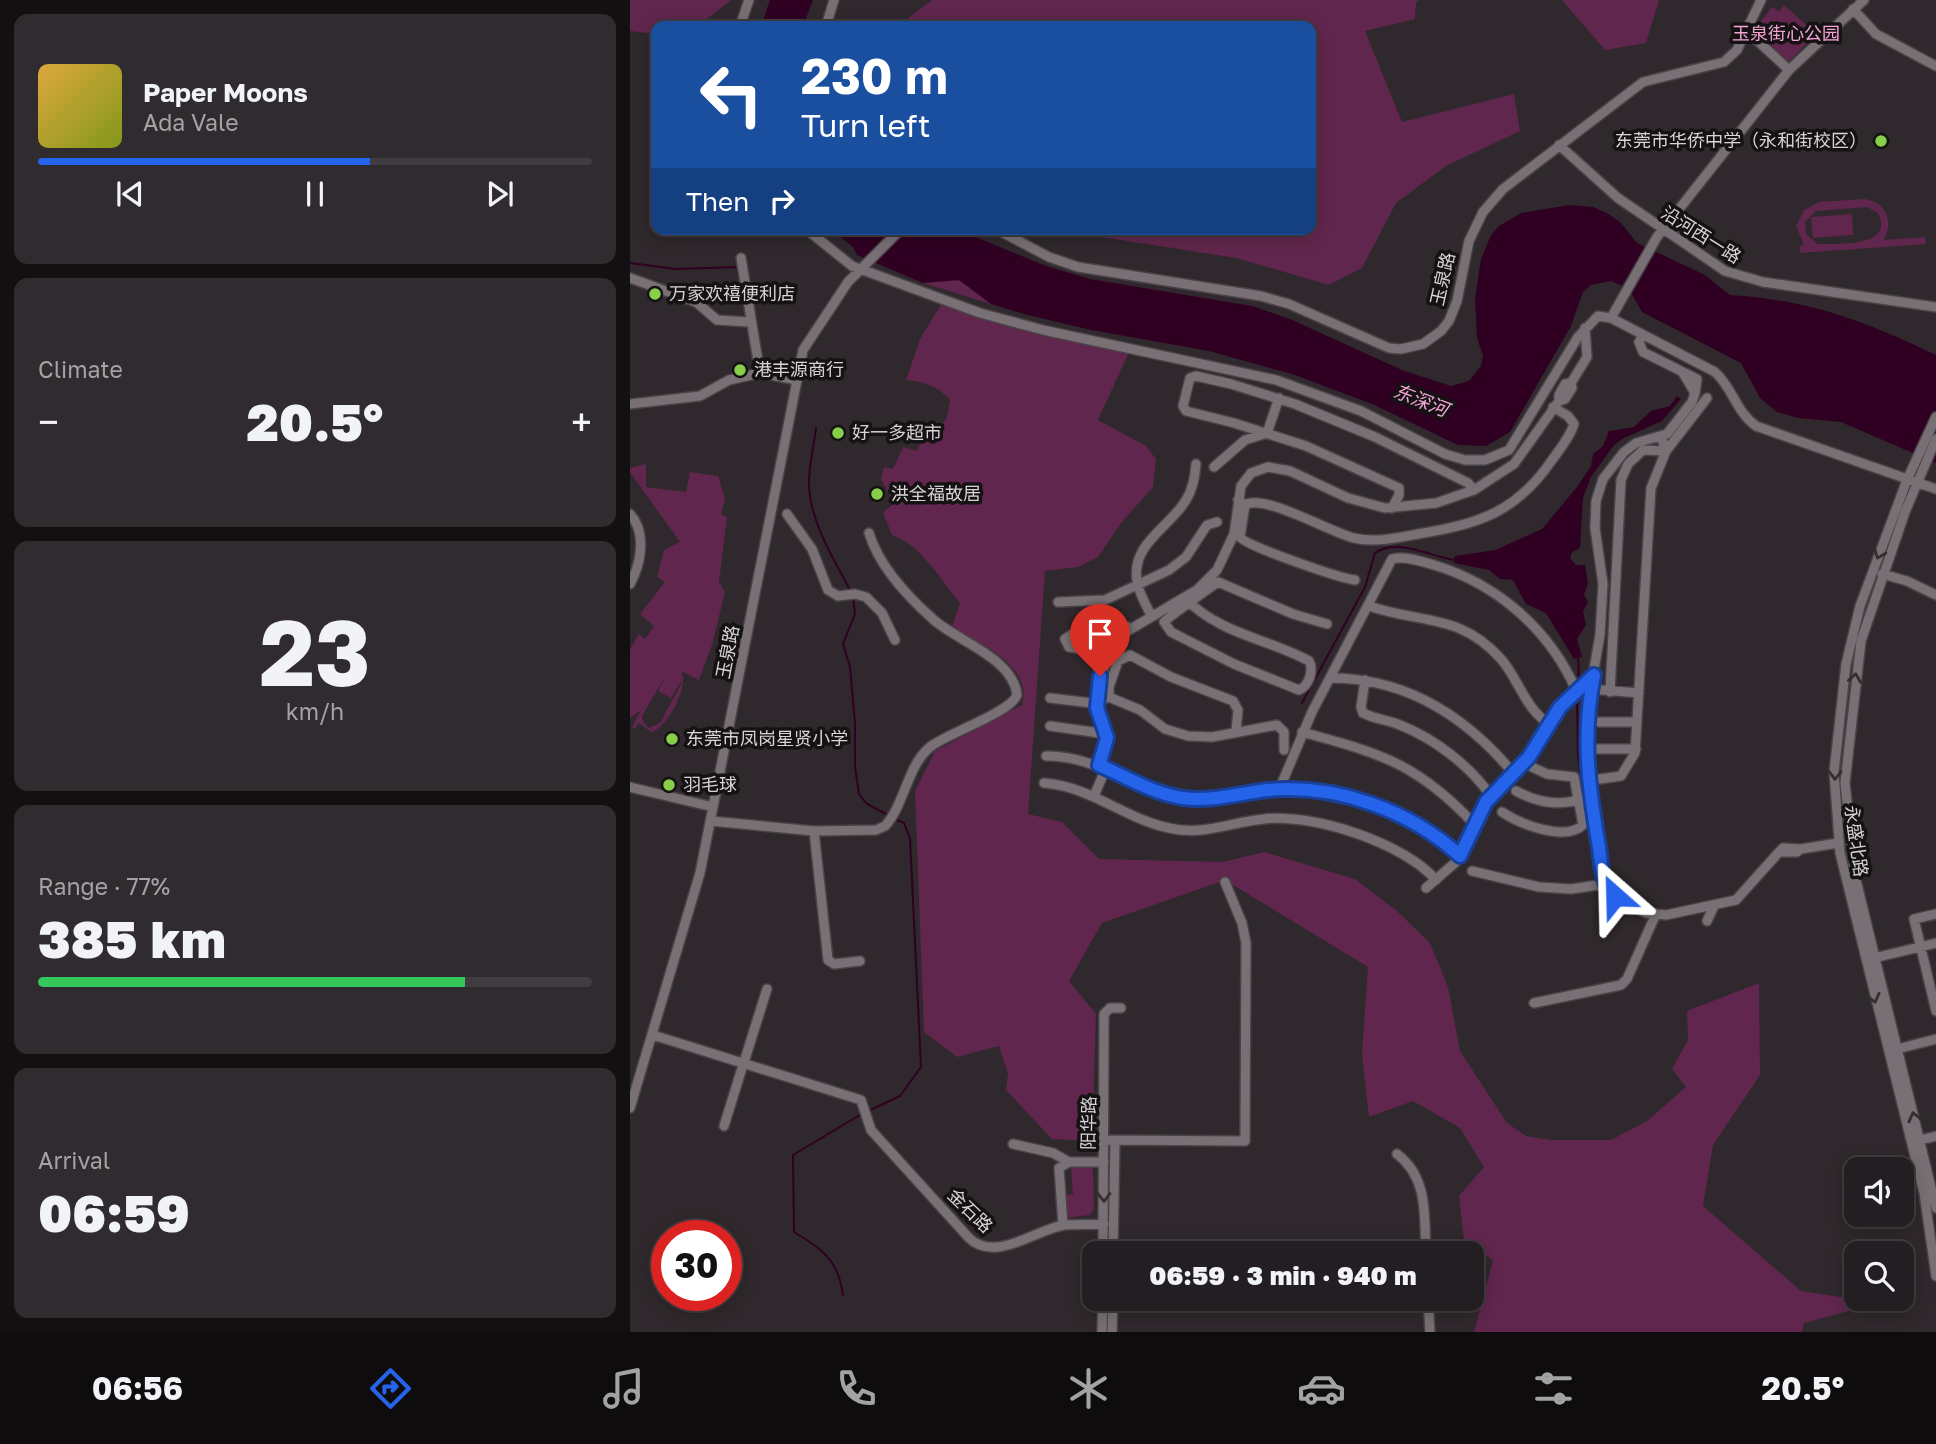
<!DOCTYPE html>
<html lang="en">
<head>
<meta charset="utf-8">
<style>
	:root { --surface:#231e21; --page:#2f2b2e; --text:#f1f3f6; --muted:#a3a2a5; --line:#403c3f; --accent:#2563eb }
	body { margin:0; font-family:"Golos Text","Noto Sans SC",sans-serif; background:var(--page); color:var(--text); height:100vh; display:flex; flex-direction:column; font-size:26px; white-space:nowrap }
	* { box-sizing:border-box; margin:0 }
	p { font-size:23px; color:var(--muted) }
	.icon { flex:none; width:38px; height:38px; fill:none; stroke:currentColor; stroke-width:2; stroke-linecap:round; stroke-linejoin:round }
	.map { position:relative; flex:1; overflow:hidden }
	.panel { display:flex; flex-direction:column; gap:14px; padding:14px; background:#131012; width:630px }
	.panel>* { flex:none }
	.banner { position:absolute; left:21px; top:21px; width:665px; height:214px; border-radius:14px; box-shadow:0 4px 18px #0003,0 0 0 2px var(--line); background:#1a4fa0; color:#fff; overflow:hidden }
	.controls { position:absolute; left:1214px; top:1157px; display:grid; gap:14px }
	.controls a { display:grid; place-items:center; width:70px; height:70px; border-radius:14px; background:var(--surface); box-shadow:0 4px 18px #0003,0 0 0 2px var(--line); font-size:35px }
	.speed { position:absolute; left:21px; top:1220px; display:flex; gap:14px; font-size:35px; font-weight:700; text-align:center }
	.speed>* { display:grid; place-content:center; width:91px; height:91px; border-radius:50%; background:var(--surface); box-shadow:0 4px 18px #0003,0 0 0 2px var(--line); line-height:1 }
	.speed .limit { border:10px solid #d22; background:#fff; color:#111 }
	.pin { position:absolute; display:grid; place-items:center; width:60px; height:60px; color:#fff; margin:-72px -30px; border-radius:50% 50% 50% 0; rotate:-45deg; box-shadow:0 0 7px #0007 }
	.pin .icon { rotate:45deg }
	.me { position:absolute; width:77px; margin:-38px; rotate:335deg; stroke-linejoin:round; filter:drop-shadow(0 0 5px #0008) }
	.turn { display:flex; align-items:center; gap:24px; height:147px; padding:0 35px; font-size:32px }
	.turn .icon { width:91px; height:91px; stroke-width:2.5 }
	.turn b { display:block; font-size:49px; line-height:60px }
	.then { display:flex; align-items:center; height:66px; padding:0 35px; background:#0003; gap:14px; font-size:26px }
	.big { font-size:52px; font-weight:800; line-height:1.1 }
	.panel .widget { flex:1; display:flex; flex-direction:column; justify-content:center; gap:10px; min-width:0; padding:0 24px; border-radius:14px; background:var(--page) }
	.panel .dial { align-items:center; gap:0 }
	.dial b { font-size:91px; line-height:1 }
	.song { display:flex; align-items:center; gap:21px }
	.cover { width:84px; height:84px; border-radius:10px; background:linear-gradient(135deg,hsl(40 70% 55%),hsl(70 70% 35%)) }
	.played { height:7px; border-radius:4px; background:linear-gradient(90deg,var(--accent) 60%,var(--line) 60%) }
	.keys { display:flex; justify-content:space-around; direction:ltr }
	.heat { display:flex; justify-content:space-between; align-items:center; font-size:38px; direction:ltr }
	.charge { height:10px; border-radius:5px; background:linear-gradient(90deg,#34c759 77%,var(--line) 0) }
	.trip { position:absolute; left:452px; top:1241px; width:402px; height:70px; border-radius:14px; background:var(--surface); box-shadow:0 4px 18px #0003,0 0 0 2px var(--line); font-weight:800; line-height:70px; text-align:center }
	.tab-bar { display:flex; height:112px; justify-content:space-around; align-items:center; background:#0e0c0d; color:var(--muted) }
	.tab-bar .icon { width:49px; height:49px }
	.tab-bar .current { color:var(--accent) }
	.tab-bar b { font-size:32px; color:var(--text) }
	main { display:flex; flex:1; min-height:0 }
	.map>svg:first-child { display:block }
	.green { fill:#61264d; fill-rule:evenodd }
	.water { fill:#300022 }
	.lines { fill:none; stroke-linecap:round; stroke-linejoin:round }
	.stream { stroke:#300022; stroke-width:2 }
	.minor-casing { stroke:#494347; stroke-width:12 }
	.minor { stroke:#787074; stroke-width:9 }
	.oneway { stroke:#332e31 }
	.route-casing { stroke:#184099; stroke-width:18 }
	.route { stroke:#2563eb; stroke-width:12 }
	.poi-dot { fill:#88cf49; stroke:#151214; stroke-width:2.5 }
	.labels { text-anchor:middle; stroke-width:7; stroke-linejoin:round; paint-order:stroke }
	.park-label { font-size:18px; fill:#f4a3d4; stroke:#151214 }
	.poi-label { font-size:18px; fill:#d8d3d6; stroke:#151214; text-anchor:start }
	.street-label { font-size:18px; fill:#d8d3d6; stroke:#151214 }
	.water-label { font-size:19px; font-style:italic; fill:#f5a4d5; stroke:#151214 }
</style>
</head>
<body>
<main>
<section class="panel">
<div class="widget">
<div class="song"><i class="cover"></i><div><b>Paper Moons</b><p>Ada Vale</p></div></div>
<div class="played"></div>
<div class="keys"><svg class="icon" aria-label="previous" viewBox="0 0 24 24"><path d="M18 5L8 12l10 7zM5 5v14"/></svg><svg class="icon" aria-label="pause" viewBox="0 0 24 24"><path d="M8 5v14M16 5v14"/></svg><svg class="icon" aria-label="next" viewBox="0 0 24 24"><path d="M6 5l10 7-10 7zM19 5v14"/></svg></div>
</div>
<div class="widget"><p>Climate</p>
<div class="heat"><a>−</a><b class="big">20.5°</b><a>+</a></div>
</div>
<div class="widget dial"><b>23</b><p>km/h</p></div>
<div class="widget"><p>Range · 77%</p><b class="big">385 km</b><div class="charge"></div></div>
<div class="widget"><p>Arrival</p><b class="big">06:59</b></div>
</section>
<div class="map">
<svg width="1306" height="1332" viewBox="0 0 1306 1332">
	<rect width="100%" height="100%" fill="#2f282c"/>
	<!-- green -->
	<path class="green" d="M0,0H101L68,26H26V34L0,31Z
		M302,0H789L786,2L785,19L735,31L772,122L884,94L890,131L816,166L766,203L732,268L699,285L606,258L459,235L447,229H681V26H268Z
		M932,0H1029L1016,43L975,50Z
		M1154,5L1186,34L1159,61H1154L1123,31L1142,7L1149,11Z
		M1233,199C1256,201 1264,221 1254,240L1295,237L1296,244L1170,253V246L1174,245L1166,226L1174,210L1189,202ZM1237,207L1248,213C1266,247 1207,244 1188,244L1176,234L1175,222L1186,211Z
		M1222,214L1223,235L1183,238L1181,217Z
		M325,280L333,281L361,304L293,283Z
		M312,303L500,350L468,420L516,446L526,459L523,487L491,523L468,557L448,567L415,571L398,814L432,822L469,859L593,862L634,852L725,879L767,911L800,943L818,987L830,1051L877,1123L896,1136L920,1140H981L1017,1121L1056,1087L1042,1069L1058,1040L1057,1011L1129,983L1130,1075L1083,1145L1073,1206L1171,1291L1248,1303L1174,1323L1172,1332H844L863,1260L834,1241L829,1196L854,1167L830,1128L783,1101L739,1117L732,1053L738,967L595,880L472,923L439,981L466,1014L462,1141L422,1139L376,1090L378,1073L369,1046L327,1057L294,1032L285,791L305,751L392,705C403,665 350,644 322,627L330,603C311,580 291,545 262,535L253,513L264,503L251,479L254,467L263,469L273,447L287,451L299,423L311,426L317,417L320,400C308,386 295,382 276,380L290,339Z
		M16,464V487L56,492L60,472L88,476L95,499L91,514L97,517L89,582L95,592L82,645L69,680L51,671C60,685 37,729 21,732L9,723L5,729L2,727L11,710L0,718V649L9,634L15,639L24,626L10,614L35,582L27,577L34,550L50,542L0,472V468ZM37,673L28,691L41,698L51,681V684L30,723L19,728L13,722L12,716Z
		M460,1164L463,1168L464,1209L460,1215L436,1218L434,1195L443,1194L441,1169L445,1165Z"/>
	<!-- water -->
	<path class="water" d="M140,0H183L173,26H131Z
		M940,205L963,207L977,213L990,222L1007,243L1075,275L1100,295C1180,300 1234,321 1306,355V463L1211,422L1168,418L1147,412L1130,398L1111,363L1012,312L999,289L981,281L961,285L953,292L941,326L880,432L856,446L828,445L742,404L662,374L579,351L461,330L394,314L361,304L329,280L293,283L227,255L223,247L201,229H264L278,234L295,231L343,236L416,266L460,279L622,306L660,319L772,370L821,386L839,381L851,366L853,356L847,338L845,298L851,259L861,235L869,226L891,213Z
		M1047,396L1051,399L1032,421L994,438L984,445L961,477L953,498L950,548L942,552L940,558L946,565H955L958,583L954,595L958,602L953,612L956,625L947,639L952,657L944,659L916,613L896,604L883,580L870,579L859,570L824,563L825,556L865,550L912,529L947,487L961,466L963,454L973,446L979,431L1004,427L1021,411L1040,406Z"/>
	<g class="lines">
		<!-- stream -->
		<path class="stream" d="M0,263L45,269L110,267
			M186,428C184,447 178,468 179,487C181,524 205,561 221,592
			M223,597L225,614L213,644L220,667L225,724V767L229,794L237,804L260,816
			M948,656L949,679
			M947,697L948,756L954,794
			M672,703L735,587L745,553C768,537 801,557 825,560
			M956,805L962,833
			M238,1111L270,1096L291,1067L280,838L274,823L265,819
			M213,1295C208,1259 193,1250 164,1232L163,1155L233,1113"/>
		<!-- minor casing -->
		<g class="minor-casing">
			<path id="minor" d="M1223,9L1246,34L1306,66
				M110,26L119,0
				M196,26L204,0
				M1118,32L1159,70
				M929,145L988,198L1095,271L1133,282L1306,307
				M176,229L222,266L350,313L413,330L646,380L731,411L815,454L835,460H855L879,450L948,337L968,316L981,318L1085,372C1103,388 1106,412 1126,426L1306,489
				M366,229L419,257L448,267L631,296L659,304L759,348L771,349L793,344L811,331L819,321L827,301L839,241L853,212L873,189L1013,82L1094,62L1107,50L1131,0
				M111,258L130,373
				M0,278L66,302L87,320L119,322
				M981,318L1027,237L1159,70L1234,0
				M1013,335L1009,342L1013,352L1067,379L1065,393L1053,373
				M941,383L942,388L935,399L929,401V395L935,384L941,383L957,357L955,328
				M1065,393L1062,402L1037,434L1006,443L994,452L973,479L966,501L965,528L973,584L970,635L959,698L956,768L971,867L975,884L985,896L1016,913L1036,915L1106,900L1149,852L1153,848L1171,849L1167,852H1149
				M0,404L70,396L99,380L130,373L167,380
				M1306,417L1277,480L1230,606L1216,664L1204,772L1210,853L1294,1193L1306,1276
				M1306,439L1275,512L1231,641L1215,783L1225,876L1306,1208
				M584,467L615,440L637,433L649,398
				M608,500L615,505C634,493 701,533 724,538C745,543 767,538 788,534C848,524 886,513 922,460C930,449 940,437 944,424L938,416L923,407
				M615,505L610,537C616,546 709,578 725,580
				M762,508L769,495V488L676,446L604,423L556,411L553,406L560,378L566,376L601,384L665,404L745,437L838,483L844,490
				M0,514C17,533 11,564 0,584
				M157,514L182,549L198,590L208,596L225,594L236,597L252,613L265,640
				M1252,574L1277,581L1306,595
				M555,598C589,634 639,639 679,661C684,670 679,686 669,690L604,664L541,632L534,622C536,619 582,586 588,582L663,614L697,624
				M428,602L475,600L539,570L556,557L577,525L587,522
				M739,606C791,624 830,613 871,659C888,678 896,711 920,724
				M521,615C516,605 508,592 507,580C501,544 540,527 556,500C563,489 565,478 566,464
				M477,653L439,647L435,639L441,635L498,627
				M700,678C777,678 836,716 884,774
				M735,680L731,707L733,713C744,719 758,720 770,725C805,739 839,765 861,796
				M961,689L1009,693
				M980,692L991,480L998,464L1013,450L1036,451L1031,436
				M479,697V687L488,661L500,655L541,677L603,701L608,710L606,731
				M420,698L462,703L479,697L510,710L535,729L558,736L582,737L647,725L654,732V750
				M969,722H1007
				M420,726L477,734
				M672,732C749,753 787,763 844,824
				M967,749H1006
				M416,756C465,755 501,788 547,797C577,803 608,793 638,790C706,783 780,810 830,856
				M469,765L477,738L467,701L477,653L494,633L567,590L587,570L604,534L611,486L621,473L638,467L660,471L718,498L755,508L806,503L844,490L884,464L929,401
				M970,779L991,776L1005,753L1021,488L1036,451L1077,398
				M414,783C460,786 495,819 539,828C573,836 601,822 634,819C683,813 774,843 806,880
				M0,787L83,807
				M649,790L682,712L762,559C776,556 790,561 804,565C867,584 919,629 946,690
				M886,791C908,803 930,807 954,798
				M464,796L476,768
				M872,812C890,824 935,842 953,825L944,777L917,774L902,767
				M81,821L184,831L198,960L204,964L230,961
				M184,831L246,830L255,826C275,804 277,766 300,747C318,733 381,712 387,695C383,658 329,642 304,620C279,598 249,566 239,533
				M1171,849L1208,843
				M842,871L909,887L941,889L975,884
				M796,888L826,862L856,802L899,757L930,707L964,675
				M1306,914L1284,919L1306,1011
				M1077,921L1084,906
				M1244,958L1306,943
				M904,1003L991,985L997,979L1025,916
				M23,1035L231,1100L241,1130L339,1238C365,1263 405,1230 434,1225C447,1224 461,1225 474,1224
				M1267,1049L1306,1039
				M115,1059L137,989
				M0,1108L70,873L173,350L218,282L271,229
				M94,1126L112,1068
				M475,1140L615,1141L616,943L612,923L595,882
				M1290,1140L1306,1136
				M383,1144L423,1153L439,1162
				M767,1154C799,1178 794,1217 796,1253
				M433,1225L429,1168L439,1162H474
				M473,1253L474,1014L480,1008H491
				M483,1253L485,1140
				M798,1298L800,1332
				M472,1332L473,1298
				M482,1332L483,1298"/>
		</g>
		<!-- minor -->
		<use href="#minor" class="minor"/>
	</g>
	<!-- one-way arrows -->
	<defs><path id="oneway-chevron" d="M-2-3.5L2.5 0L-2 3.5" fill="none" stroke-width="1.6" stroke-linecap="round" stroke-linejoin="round" transform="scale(1.75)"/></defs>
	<g class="oneway">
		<use href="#oneway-chevron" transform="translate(1249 554) rotate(111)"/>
		<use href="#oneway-chevron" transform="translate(1225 678) rotate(-82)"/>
		<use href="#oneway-chevron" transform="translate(1205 775) rotate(91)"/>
		<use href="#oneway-chevron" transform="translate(1244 998) rotate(76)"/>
		<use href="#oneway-chevron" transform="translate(1284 1117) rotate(-104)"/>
		<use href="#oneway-chevron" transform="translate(474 1197) rotate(90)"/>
	</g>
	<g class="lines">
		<!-- route casing -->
		<g class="route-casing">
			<path id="route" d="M470,676L467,708L477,738L469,765C496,777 524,794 553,798C582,802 610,793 638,790C706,784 780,810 830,856L856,802L899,757L930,707L964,675C952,734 958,783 968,841C972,861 969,882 985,896"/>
		</g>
		<!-- route -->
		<use href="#route" class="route"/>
	</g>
	<!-- markers -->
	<g class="poi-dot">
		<circle cx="1251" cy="141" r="7"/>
		<circle cx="25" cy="294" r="7"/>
		<circle cx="110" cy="370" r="7"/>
		<circle cx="208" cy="433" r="7"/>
		<circle cx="247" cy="494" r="7"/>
		<circle cx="42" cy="739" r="7"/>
		<circle cx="39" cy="785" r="7"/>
	</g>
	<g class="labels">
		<!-- park labels -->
		<g class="park-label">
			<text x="1156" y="40">玉泉街心公园</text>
		</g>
		<!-- poi labels -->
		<g class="poi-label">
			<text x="1237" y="147" text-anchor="end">东莞市华侨中学（永和街校区）</text>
			<text x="39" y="300">万家欢禧便利店</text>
			<text x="124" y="376">港丰源商行</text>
			<text x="222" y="439">好一多超市</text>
			<text x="261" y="500">洪全福故居</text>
			<text x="56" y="745">东莞市凤岗星贤小学</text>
			<text x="53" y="791">羽毛球</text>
		</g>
		<!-- street labels -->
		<g class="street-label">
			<text transform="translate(1071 235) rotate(32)" y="6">沿河西一路</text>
			<text transform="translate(813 279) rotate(-77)" y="6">玉泉路</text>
			<text transform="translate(98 652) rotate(-79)" y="6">玉泉路</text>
			<text transform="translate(1226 841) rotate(82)" y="6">永盛北路</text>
			<text transform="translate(459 1123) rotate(-89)" y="6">阳华路</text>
			<text transform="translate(340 1211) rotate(44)" y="6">金石路</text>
		</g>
		<!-- water labels -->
		<g class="water-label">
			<text transform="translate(791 400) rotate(21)" y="7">东深河</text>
		</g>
	</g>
</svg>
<div class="controls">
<a><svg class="icon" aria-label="sound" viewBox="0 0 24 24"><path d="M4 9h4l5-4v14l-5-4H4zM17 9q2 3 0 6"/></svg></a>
<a><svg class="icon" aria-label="search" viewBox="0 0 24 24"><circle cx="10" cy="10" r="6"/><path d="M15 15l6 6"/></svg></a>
</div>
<div class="speed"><div class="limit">30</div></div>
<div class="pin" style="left:470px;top:676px;background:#d93025"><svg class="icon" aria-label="arrive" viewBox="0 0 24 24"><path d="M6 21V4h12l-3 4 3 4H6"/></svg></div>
<svg class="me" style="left:985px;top:896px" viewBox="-20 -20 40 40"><path d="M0-17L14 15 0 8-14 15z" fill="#2563eb" stroke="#fff" stroke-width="4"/></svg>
<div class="trip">06:59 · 3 min · 940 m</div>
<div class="banner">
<div class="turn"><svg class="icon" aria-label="left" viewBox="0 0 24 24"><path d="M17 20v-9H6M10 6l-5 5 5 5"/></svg><div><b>230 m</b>Turn left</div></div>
<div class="then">Then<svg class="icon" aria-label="right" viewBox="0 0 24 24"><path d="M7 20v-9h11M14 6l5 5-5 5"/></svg></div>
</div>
</div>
</main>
<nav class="tab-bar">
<b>06:56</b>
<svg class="icon current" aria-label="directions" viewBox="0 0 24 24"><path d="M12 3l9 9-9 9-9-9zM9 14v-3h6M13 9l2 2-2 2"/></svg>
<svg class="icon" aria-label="music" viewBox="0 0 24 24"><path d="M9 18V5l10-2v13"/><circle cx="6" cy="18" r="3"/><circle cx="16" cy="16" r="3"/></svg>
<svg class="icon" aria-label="phone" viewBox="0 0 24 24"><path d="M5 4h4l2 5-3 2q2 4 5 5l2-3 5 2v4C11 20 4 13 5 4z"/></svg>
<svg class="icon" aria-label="climate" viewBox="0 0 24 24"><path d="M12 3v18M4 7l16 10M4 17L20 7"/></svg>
<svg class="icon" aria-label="car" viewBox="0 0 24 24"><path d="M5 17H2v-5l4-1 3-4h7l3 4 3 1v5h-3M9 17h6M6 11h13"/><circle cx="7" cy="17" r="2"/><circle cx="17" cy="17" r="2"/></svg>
<svg class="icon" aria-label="filters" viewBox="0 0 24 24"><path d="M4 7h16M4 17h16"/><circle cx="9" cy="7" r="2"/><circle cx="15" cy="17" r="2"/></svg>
<b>20.5°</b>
</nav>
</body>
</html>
